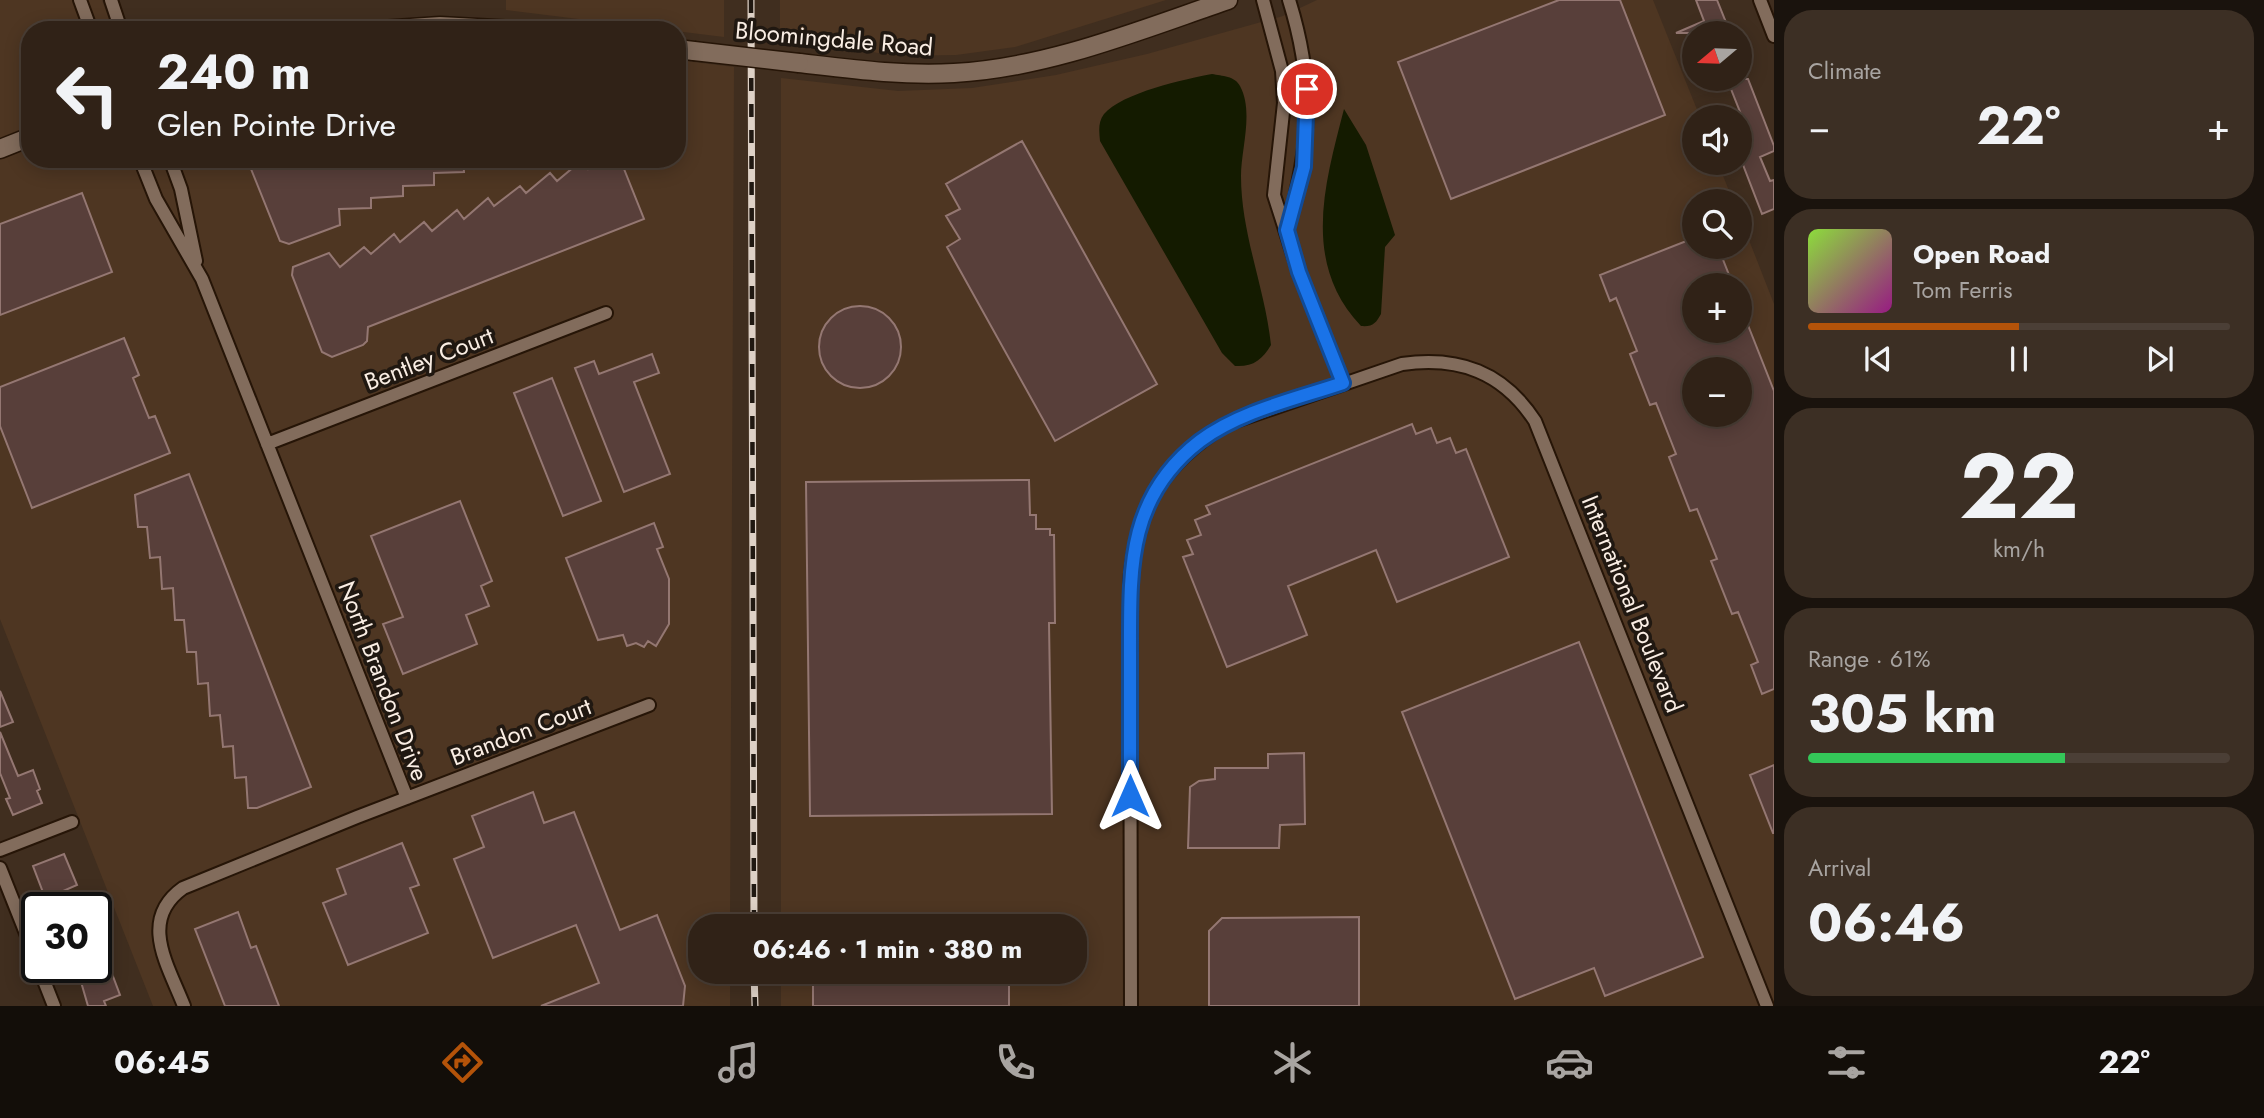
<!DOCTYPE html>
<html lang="en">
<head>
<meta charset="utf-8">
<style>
	:root { --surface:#302217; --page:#3c2f24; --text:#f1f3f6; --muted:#a8a4a1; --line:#4b3f36; --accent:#b45309 }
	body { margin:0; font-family:Jost,sans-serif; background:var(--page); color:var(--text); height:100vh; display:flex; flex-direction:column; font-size:26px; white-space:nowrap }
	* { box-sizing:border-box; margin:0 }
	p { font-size:23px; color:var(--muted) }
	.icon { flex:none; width:38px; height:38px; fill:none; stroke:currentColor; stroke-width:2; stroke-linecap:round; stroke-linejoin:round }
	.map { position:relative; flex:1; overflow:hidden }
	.sheet { display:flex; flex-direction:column; gap:10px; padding:10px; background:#1a130d; width:490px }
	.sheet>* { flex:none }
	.hud { position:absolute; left:21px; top:21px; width:665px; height:147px; border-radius:28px; box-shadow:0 4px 18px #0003,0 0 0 2px var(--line); background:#302217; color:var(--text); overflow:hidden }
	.needle { width:46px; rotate:251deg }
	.buttons { position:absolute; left:1682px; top:21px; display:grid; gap:14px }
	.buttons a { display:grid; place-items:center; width:70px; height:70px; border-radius:50%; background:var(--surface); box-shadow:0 4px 18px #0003,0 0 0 2px var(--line); font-size:35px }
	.speed { position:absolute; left:21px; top:892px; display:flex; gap:14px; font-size:35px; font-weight:700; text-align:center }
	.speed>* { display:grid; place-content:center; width:91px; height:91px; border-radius:50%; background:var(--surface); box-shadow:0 4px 18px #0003,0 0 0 2px var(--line); line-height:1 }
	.speed .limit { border:4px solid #111; border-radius:10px; background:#fff; color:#111 }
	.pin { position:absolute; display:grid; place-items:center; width:60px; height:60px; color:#fff; margin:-30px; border:4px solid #fff; border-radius:50%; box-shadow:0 2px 7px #0007 }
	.me { position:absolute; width:77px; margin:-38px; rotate:0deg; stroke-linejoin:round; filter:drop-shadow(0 0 5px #0008) }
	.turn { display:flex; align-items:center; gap:24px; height:147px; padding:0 21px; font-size:32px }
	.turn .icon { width:91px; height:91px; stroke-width:2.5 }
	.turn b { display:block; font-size:49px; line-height:60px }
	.big { font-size:52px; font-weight:700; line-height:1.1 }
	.sheet .widget { flex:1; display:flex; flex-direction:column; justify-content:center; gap:10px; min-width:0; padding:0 24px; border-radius:28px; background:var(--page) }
	.sheet .dial { align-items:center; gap:0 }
	.dial b { font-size:91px; line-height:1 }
	.song { display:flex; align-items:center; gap:21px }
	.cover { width:84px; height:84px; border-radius:10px; background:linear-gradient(135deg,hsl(90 70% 55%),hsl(310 70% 35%)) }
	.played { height:7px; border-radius:4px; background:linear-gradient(90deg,var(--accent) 50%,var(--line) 50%) }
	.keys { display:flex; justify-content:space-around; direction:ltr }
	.heat { display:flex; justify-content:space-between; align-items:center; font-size:38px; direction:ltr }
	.charge { height:10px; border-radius:5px; background:linear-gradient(90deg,#34c759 61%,var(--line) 0) }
	.trip { position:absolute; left:688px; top:914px; width:399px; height:70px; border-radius:28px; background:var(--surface); box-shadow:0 4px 18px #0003,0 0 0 2px var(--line); font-weight:700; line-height:70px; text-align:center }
	.menu { display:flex; height:112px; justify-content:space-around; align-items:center; background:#130e09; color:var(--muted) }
	.menu .icon { width:49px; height:49px }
	.menu .selected { color:var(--accent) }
	.menu b { font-size:32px; color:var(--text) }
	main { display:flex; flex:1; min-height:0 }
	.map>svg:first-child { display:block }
	.built { fill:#4e3622; fill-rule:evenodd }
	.water { fill:#141b00 }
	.building { fill:#583f3a; stroke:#947772; stroke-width:2; fill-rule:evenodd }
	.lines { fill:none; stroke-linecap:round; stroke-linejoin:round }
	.street-casing { stroke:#261507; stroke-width:16 }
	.secondary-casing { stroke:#261507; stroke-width:21 }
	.street { stroke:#826c5c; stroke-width:12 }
	.secondary { stroke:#826c5c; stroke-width:18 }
	.rail-casing { stroke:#ded1c6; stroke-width:7 }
	.rail { stroke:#201811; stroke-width:4.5; stroke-dasharray:13; stroke-linecap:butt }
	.secondary-bridge-casing { stroke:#261507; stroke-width:21; stroke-linecap:butt }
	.secondary-bridge { stroke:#826c5c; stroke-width:18 }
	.route-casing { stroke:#114b97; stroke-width:18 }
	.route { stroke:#1a73e8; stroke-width:12 }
	.labels { text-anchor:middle; stroke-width:7; stroke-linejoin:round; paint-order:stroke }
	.street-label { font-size:24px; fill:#faeee4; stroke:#201811 }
</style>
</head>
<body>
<main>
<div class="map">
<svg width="1774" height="1006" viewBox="0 0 1774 1006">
	<rect width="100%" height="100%" fill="#402e1f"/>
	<!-- built -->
	<path class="built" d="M0,0H102L113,30H30V129L0,141Z
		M506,0H724V37L506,10Z
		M780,0H1166L1015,47L956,55L893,56L780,33Z
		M1317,0H1653L1700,117H1694V163H1718L1733,201H1694V247H1740V217L1774,304V1006H781V971H1074V926H781V78L898,91L972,88L1056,75L1147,54L1283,16ZM1694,285H1740V331H1694ZM1694,369H1740V415H1694Z
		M677,60L734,67L730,926H700V971H730V1006H153L0,619V159L30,147V159H677Z"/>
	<!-- water -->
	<path class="water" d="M1212,74C1222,76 1235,76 1240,86C1254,112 1241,149 1241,176C1241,234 1265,288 1271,345C1262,360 1253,367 1235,366L1222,353L1100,141C1099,131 1098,122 1104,114C1122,93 1185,79 1212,74Z
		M1344,109L1366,145L1395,235L1385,247L1381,314C1376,323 1373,327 1361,326C1301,263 1325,183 1344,109Z"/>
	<!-- building -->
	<path class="building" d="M1559,0H1620L1665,115L1451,199L1398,62Z
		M1696,0H1717L1729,30L1720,33H1676L1704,21Z
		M1727,79H1748L1774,146V151L1760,157L1770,181L1774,180V209L1762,214L1740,157V147L1752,142Z
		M1022,141L1157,384L1055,441L947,247L960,239L946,216L960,209L946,184Z
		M247,159H463L464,172L434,173V185L403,186V196L371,198V208L339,209L340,225L289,244L280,241Z
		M599,159H620L644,219L368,327L367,341L363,345L332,357L322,352L292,275L293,267L329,253L340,267L364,247L371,254L394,234L400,242L424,222L432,231L457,210L464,219L488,198L494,206L520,186L526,193L550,173L557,181L581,161L588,169Z
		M82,193L112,272L0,315V224Z
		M1694,238V247H1718L1733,285H1694V331H1740V305L1774,391V689L1762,694L1751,665L1758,662L1738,612L1732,614L1711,561L1717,559L1697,509L1690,511L1669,457L1676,454L1656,403L1650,405L1630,354L1637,351L1616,298L1610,301L1600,275ZM1694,369H1740V415H1694Z
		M819 347a41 41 0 1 1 82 0a41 41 0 1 1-82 0Z
		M124,338L139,375L133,378L149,418L155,416L170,453L32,508L0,426V387Z
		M652,354L659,373L634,382L670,474L624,492L575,368L594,361L599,374Z
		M552,378L601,501L563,516L514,393Z
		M1412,424L1416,434L1431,428L1437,443L1450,438L1456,453L1466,449L1509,557L1397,602L1376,550L1288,586L1307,635L1227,667L1183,557L1193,554L1187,540L1201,535L1195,520L1210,514L1206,506Z
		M189,474L311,787L257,808H248L246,777L235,778L233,746L223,747L220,715L210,716L208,683L198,684L196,652H187L184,620H175L173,588L162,589L160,557L150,558L147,527H138L135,495Z
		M1029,480L1030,515H1036V529H1050V535H1054L1055,623H1049L1052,814L810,816L806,482Z
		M460,501L492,581L481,586L489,606L466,615L477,644L403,674L383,624L403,617L371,536Z
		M654,523L663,547L657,549L669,579V624L656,646L648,641L644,647L636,643L627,646L623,635L598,640L566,558Z
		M1579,642L1703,957L1605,996L1594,968L1515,999L1402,712Z
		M0,691L13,722L0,727Z
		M0,732L18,776L33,770L40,789L37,791L42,803L13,815L6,799L10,798L0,773Z
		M1304,753L1305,824L1280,825L1279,848H1188L1190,787L1199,781L1215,779V768H1268V754Z
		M1774,765V833H1773L1750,775Z
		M533,792L544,823L574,812L620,930L657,915L685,986L683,1006H541L599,983L576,925L493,958L454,859L484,847L472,816Z
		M402,843L419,885L410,888L428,933L348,965L323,903L346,894L337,869Z
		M64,854L77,885L63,891L70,908H49L33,866Z
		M238,912L251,948L256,946L279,1006H225L195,929Z
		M1359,917V1006H1209V931L1222,918Z
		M97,934L120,995L104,1001L106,1006H88L77,968H93L96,976Z
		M813,971H1009V1006H813Z"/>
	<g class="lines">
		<!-- street casing -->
		<g class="street-casing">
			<path id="street" d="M80,0L91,30
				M111,0L121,30
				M1263,0L1282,71L1284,103L1274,195L1299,273L1343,383
				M1760,0L1774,36
				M140,159L156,199L202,279L407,798
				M170,159L181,189L196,261
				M1287,230C1310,145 1316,86 1289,0
				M267,444L606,313
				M0,850L72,822
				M0,868L37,961
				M39,968L54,1006
				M184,1006C168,965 138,920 183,888L357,817L649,705
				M1131,1006L1130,585C1135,509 1162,464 1227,424L1402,364C1459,356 1503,372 1535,421L1767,1006"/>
		</g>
		<!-- secondary casing -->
		<g class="secondary-casing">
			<path id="secondary" d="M381,30L440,26L516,30
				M677,49L694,51
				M799,63C851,69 902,76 954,73C1048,68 1140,30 1228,0
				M0,149L30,137"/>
		</g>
		<!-- street -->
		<use href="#street" class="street"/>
		<!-- secondary -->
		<use href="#secondary" class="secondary"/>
		<!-- rail casing -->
		<g class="rail-casing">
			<path id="rail" d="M751,0L754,926
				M754,971L755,1006"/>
		</g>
		<!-- rail -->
		<use href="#rail" class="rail"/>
		<!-- secondary-bridge casing -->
		<g class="secondary-bridge-casing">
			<path id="secondary-bridge" d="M694,51L799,63"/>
		</g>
		<!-- secondary-bridge -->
		<use href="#secondary-bridge" class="secondary-bridge"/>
	</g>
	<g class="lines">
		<!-- route casing -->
		<g class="route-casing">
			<path id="route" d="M1130,796C1130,748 1130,700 1130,652C1130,569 1127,497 1200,441C1240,411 1296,399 1343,383L1299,272L1287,230L1304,167L1307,89"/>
		</g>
		<!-- route -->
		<use href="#route" class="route"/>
	</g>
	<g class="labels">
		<!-- street labels -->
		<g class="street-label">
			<text transform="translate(834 39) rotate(5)" y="8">Bloomingdale Road</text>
			<text transform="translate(429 359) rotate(-21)" y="8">Bentley Court</text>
			<text transform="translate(1632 604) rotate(68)" y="8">International Boulevard</text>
			<text transform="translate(383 681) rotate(69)" y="8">North Brandon Drive</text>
			<text transform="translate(521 732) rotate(-21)" y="8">Brandon Court</text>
		</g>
	</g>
</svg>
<div class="buttons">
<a><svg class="needle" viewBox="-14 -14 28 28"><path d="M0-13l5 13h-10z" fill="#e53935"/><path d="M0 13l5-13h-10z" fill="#a8a4a1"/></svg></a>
<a><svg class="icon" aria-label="sound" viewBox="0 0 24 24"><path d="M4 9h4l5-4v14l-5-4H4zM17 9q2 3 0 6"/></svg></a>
<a><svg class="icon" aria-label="search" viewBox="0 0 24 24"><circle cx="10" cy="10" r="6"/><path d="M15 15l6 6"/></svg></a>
<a>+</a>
<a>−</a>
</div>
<div class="speed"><div class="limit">30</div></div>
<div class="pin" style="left:1307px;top:89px;background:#d93025"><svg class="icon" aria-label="arrive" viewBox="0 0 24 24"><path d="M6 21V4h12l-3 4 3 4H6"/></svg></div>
<svg class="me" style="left:1130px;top:796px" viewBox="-20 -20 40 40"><path d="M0-17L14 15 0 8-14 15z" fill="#1a73e8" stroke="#fff" stroke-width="4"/></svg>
<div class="trip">06:46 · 1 min · 380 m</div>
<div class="hud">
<div class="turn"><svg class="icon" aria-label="left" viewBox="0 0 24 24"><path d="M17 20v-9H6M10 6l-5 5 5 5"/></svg><div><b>240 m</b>Glen Pointe Drive</div></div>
</div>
</div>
<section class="sheet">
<div class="widget"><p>Climate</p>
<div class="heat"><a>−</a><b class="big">22°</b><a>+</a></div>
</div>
<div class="widget">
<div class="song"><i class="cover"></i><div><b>Open Road</b><p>Tom Ferris</p></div></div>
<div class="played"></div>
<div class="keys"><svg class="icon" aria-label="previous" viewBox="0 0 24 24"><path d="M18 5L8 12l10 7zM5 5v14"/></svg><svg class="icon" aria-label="pause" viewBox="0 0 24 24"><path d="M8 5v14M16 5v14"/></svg><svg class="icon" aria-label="next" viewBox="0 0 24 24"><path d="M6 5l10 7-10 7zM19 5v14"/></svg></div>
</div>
<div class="widget dial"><b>22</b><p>km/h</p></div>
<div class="widget"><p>Range · 61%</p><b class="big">305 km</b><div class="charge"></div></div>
<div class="widget"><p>Arrival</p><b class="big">06:46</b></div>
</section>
</main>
<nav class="menu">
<b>06:45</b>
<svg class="icon selected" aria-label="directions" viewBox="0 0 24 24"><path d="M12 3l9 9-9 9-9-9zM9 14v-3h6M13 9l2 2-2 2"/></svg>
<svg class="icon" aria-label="music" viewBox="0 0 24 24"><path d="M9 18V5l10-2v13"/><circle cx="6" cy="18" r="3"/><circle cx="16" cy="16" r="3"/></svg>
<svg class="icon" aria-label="phone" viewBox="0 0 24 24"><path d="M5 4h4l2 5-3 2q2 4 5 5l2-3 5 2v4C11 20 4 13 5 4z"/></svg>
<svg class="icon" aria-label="climate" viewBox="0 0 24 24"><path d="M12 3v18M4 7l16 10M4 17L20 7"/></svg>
<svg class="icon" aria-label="car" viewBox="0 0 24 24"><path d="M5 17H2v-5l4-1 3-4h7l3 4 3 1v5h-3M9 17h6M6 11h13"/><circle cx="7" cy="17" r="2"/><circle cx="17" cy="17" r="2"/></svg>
<svg class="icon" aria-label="filters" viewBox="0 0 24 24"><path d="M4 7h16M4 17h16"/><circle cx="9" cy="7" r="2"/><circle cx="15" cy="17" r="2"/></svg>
<b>22°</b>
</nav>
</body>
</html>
